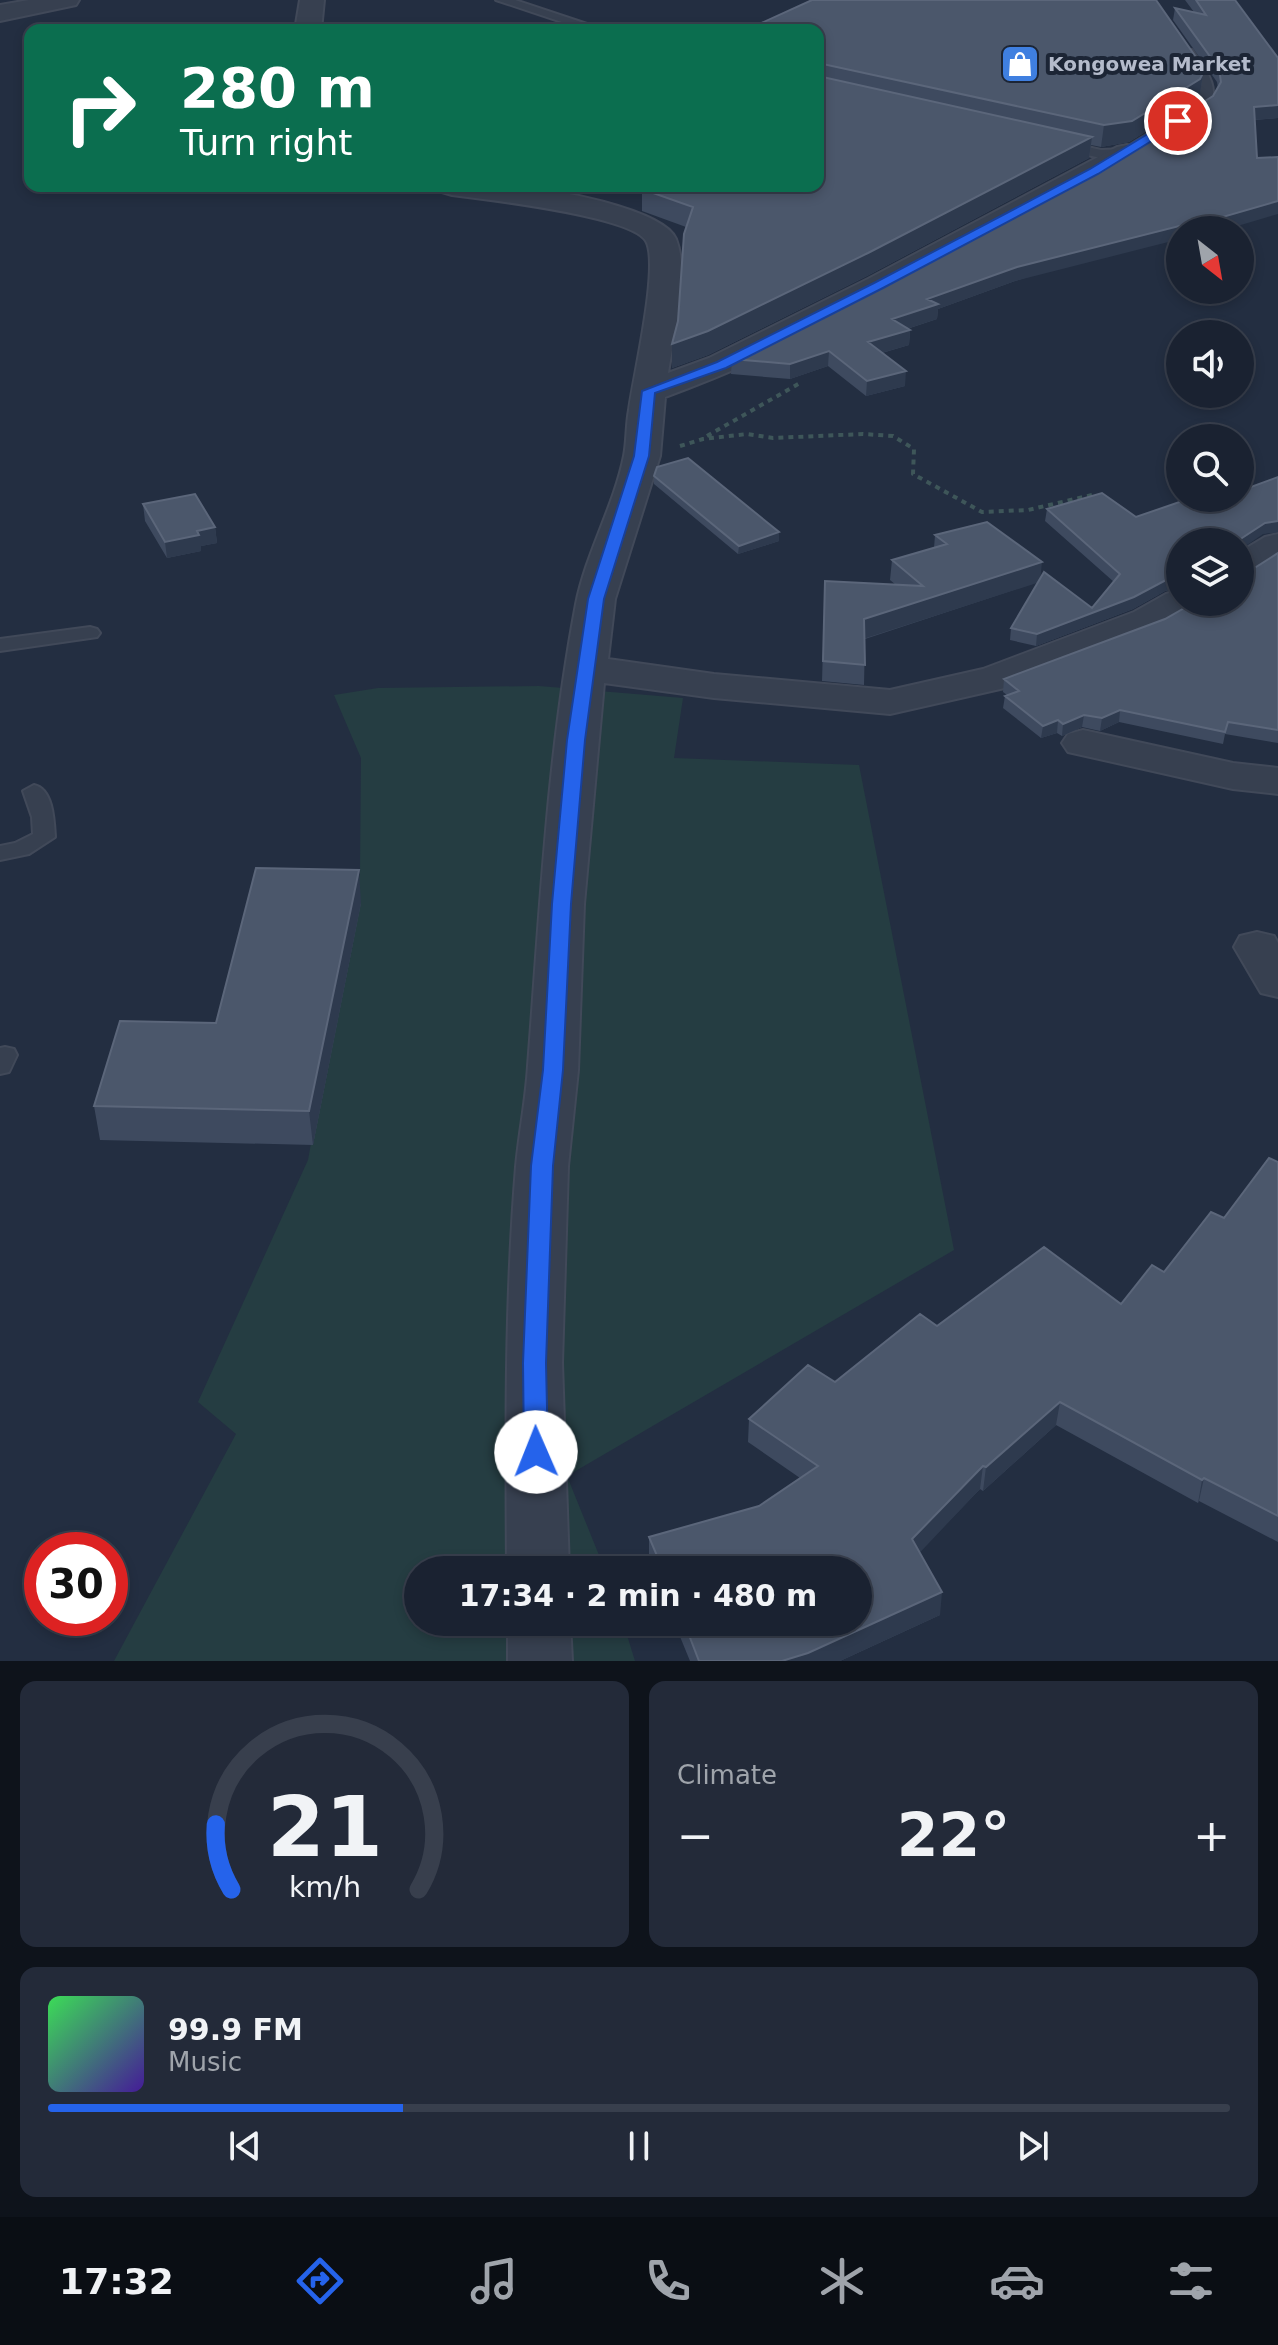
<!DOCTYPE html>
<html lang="en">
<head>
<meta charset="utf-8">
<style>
	:root { --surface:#1a2231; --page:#232a39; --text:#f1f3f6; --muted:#9fa4ab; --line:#383f4d; --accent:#2563eb }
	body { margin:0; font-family:"DejaVu Sans",sans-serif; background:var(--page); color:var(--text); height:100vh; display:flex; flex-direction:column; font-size:30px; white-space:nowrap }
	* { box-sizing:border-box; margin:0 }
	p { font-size:26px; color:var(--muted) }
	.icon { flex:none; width:44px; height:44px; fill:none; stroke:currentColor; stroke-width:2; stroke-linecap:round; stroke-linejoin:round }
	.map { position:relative; height:1661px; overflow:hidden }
	.details { display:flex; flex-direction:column; gap:20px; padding:20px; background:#0e131b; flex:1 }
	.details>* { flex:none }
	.hud { position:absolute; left:24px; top:24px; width:800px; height:168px; border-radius:16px; box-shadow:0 4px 12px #0003,0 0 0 2px var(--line); background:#0b6e4f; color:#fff; overflow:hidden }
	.needle { width:52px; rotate:149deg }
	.buttons { position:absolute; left:1166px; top:216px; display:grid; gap:16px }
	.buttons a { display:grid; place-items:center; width:88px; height:88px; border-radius:50%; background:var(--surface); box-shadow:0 4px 12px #0003,0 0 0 2px var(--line); font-size:40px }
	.speed { position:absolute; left:24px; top:1532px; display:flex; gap:16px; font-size:40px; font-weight:700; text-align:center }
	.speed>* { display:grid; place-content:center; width:104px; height:104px; border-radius:50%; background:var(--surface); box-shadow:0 4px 12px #0003,0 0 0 2px var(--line); line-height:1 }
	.speed .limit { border:12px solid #d22; background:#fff; color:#111 }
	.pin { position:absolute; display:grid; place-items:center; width:68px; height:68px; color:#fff; margin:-34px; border:4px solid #fff; border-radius:50%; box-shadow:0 2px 8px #0007 }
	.me { position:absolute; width:88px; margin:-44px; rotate:359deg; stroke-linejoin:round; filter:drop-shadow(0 0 6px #0008) }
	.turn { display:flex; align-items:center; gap:28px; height:168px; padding:0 24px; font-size:36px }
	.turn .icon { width:104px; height:104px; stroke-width:2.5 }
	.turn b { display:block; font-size:56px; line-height:68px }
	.big { font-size:60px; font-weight:700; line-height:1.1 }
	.details .tile { flex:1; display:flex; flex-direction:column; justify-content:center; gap:12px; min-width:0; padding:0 28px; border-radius:16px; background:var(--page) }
	.details .dial { align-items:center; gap:0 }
	.dial svg { height:208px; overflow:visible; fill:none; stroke:var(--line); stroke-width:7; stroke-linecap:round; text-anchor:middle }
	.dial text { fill:var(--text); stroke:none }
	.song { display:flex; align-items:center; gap:24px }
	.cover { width:96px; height:96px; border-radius:12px; background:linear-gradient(135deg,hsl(130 70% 55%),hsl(260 70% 35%)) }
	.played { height:8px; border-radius:4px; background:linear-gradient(90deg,var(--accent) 30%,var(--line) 30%) }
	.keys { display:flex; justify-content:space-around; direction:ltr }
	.heat { display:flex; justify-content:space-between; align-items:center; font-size:44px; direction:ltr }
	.details .tiles { flex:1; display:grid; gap:20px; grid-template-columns:1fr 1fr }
	.tile:last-child { grid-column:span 2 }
	.trip { position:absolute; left:404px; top:1556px; width:468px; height:80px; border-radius:40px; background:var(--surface); box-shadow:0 4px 12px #0003,0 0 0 2px var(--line); font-weight:700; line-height:80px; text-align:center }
	.tabs { display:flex; height:128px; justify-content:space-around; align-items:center; background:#0a0e14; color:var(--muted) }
	.tabs .icon { width:56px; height:56px }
	.tabs .current { color:var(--accent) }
	.tabs b { font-size:36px; color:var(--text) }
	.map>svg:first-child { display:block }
	.green { fill:#253d42 }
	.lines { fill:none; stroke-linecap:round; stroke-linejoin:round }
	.service-casing { stroke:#414959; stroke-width:4 }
	.minor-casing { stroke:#414959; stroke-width:4 }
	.path { stroke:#3e5659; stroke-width:4; stroke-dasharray:5 5; stroke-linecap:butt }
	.service { fill:#374050; fill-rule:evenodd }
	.minor { fill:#374050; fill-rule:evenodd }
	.wall { fill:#3e4a5f }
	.shaded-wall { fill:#2e3a4e }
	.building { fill:#4b576b; stroke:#5b667a; stroke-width:2 }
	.route { fill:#2563eb; stroke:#184099; stroke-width:2 }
	.labels { text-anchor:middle; stroke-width:8; stroke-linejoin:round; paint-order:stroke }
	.far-poi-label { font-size:20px; font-weight:bold; fill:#b4bbcb; stroke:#1c2535; text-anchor:start }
</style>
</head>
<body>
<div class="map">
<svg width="1278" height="1661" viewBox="0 0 1278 1661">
	<rect width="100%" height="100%" fill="#232e41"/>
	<!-- green -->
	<path class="green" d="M539,686L683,698L674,758L859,765L954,1250L567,1476L605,1570H418V1622H623L635,1661H114L236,1434L198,1402L308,1160L360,873L361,758L334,695L378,688Z"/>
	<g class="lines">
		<!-- service casing -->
		<g class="service-casing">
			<path id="service" d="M496,0H515L605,30H586Z
				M1182,50H1192C1204,69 1221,85 1209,108L1132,156L1101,158L1056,148V142L1061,141L1101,150L1124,149L1198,103L1200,84L1181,53Z
				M90,627L97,629L100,633L97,637L0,651V639Z
				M34,785C53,789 54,820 55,837L29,854L0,860V846L15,843L33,834L32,817L23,791Z
				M5,1047L14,1049L17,1055L9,1072L0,1074V1048Z"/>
		</g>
		<!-- minor casing -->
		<g class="minor-casing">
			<path id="minor" d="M29,0H79L76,5L0,21V5Z
				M300,0H324L321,30H295Z
				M1127,145L1137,147L1141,153L1137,159C983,242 830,337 665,397L660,456L615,599L608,659L714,674L890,690L983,669L1134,612L1166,594L1180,590V602H1199L1194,610L1162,628L1009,687L890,714L714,698L604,683L584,904L578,1070L568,1166L562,1363L569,1570H507C506,1435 505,1301 516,1167C519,1133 526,1100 528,1066C540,912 547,756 576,604C586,553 614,506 624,456C627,441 626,425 629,410C633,378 660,265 646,241C632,216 484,199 452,195L442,192L437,186C464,186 491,184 517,186C549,188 664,209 676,239C690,275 674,335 668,373L709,358L868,279L1117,147Z
				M1278,534V561L1253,576L1240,579V552L1265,537Z
				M1083,730L1233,763L1278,768V794L1233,789L1068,752L1062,743L1068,734Z
				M1257,932L1274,936L1278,943V997L1261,993L1234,947L1240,936Z
				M508,1622H570L572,1661H508Z"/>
		</g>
		<!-- path -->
		<path class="path" d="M707,436L800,383
			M680,446L703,439L747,434L773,438L863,434L893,436L914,449L913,474L982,512L1028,510L1096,494"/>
		<!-- service -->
		<use href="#service" class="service"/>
		<!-- minor -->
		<use href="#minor" class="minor"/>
	</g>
	<!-- wall -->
	<path class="wall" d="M1185,0H1235L1278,118L1255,120L1224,230H1180L1015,281L938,309L937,319L907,329L910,330L909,345L882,353L905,386L866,396L828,366L790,379L731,374L732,359L848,305L966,243L1140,148L1213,96L1218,88L1217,82L1173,20L1175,8L1194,12Z
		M818,30L1203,73L1200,94L1197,100L1129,142L1101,147L1091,145L1089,158L867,276L708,355L672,368L678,321L686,227L642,211V189L818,186Z
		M654,476L779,541L738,554L654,484Z
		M1278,477V532L1180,542V588L1165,591L1133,609L1036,646L1010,640L1011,628L1038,582L865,639L864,685L822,681L825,581L896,585L890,580L892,560L934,548L935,535L1040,579L1092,608L1114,582L1045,521L1047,509L1136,517L1240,498Z
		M143,504L215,527L217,543L201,546V551L167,558L145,521Z
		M1278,553V743L1225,734L1223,744L1119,722L1100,731L1082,727L1062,736L1057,733L1041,738L1003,708L1005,696L1007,695L1003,692L1004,679L1165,619L1195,602L1240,570L1256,567Z
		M361,903L313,1145L100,1140L94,1106L216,1023Z
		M1278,1162V1542L1199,1501L1198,1503L1056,1425L983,1491L980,1489L919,1552L940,1615L840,1661H690L674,1622H858V1570H653L649,1560V1537L759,1506L800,1478L748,1442L749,1419L835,1382L937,1326L1121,1304L1164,1272L1224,1218Z"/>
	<!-- shaded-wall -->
	<path class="shaded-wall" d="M1203,73L1200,94L1197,100L1129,142L1101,147L1104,125Z
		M1278,105V118L1252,120L1254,107Z
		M1092,137L1089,158L867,276L708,355L672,368V344Z
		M1278,201V214L1224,230H1201L1202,223Z
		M1199,221L1197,230H1180V239L1015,281L938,309L937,319L891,334L892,319L927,299L1017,267Z
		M910,330L909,345L867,357L868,342Z
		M829,351L828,366L790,379V364Z
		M906,371L905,386L866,396L867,381Z
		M1278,521V532L1263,534L1240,550L1239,540L1265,523Z
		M215,527L217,543L201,546V551L167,558L165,542L197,531Z
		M779,532V541L738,554L739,546Z
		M1042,562L1040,582L863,639L864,619Z
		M1180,576L1179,587L1165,591L1133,609L1036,646L1037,634L1166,580Z
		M1120,710L1119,722L1100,731L1102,718Z
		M1084,715L1082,727L1062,736L1063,724Z
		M1058,720L1057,733L1041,738L1043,726Z
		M359,870L361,903L313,1145L309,1111Z
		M1060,1402L1056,1425L983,1491L986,1467Z
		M983,1466L980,1489L910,1563L912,1539Z
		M1204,1478L1199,1501L1198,1503L1202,1480Z
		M942,1592L940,1615L840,1661H782Z"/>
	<!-- building -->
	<path class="building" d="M812,0H1156L1200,63L1203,73L1200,79L1132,121L1104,125L818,63V30H746Z
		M1196,0H1235L1278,58V105L1254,107L1257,158L1278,157V201L1202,223L1199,221L1017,267L927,299L938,304L892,319L910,330L868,342L906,371L867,381L829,351L790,364L732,359L848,305L966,243L1140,148L1145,139L1213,96L1221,82L1219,69L1175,8L1206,15Z
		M818,73V76L1092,137L868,253L708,331L672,344L678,321L684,234L693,207L642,189L648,186H818Z
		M688,458L779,532L739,546L654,476L657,467Z
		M1278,477V521L1265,523L1239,540V542H1180V576L1166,580L1134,597L1037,634L1011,628L1044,572L1092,608L1120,574L1047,509L1102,493L1136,517L1191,498H1240V491Z
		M195,494L215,527L197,531L199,535L165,542L143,504Z
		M987,522L1042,562L864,619L865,665L823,661L825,581L923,586L892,560L947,544L935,535Z
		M1278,553V730L1228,722L1225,732L1120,710L1102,718L1084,715L1063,724L1058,720L1043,726L1005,696L1019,691L1004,679L1165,619L1195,602H1240V567V570L1256,567Z
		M256,868L359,870L309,1111L94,1106L120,1021L216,1023Z
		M1269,1158L1278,1162V1516L1204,1478L1202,1480L1060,1402L986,1467L983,1466L912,1539L942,1592L808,1653L782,1661H699L684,1622H858V1570H663L649,1537L759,1506L818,1466L749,1419L808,1365L835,1382L920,1314L937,1326L1044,1247L1121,1304L1152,1265L1164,1272L1211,1212L1224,1218Z"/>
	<!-- route -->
	<path class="route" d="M1174,118L1184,121L1098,174L883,288L726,368L655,393L649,456L604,599L585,740L571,904L563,1070L553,1166L546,1363L548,1452L545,1459L536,1461L527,1459L524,1452L523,1363L531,1166L543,1070L552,904L567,740L588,599L634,456L642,391L717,362L874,283L1090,169Z"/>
	<!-- icons -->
	<defs>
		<g id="shop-square" transform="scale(2)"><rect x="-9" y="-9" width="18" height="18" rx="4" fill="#3f7fe0" stroke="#1c2535"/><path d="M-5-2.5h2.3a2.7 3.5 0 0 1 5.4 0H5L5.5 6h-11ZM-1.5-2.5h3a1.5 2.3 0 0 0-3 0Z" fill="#fff"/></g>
	</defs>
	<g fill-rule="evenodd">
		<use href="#shop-square" x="1020" y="64"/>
	</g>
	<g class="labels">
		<!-- far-poi labels -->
		<g class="far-poi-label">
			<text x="1048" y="71">Kongowea Market</text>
		</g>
	</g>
</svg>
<div class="buttons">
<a><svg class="needle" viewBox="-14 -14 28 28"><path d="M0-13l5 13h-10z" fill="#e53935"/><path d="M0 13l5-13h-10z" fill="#9fa4ab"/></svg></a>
<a><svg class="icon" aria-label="sound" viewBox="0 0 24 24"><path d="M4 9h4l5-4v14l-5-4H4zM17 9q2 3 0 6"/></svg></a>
<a><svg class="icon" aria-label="search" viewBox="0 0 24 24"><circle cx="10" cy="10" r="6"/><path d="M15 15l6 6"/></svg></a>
<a><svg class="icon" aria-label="layers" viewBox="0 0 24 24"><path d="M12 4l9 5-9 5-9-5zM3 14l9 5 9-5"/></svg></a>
</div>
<div class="speed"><div class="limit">30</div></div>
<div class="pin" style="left:1178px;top:121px;background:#d93025"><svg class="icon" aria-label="arrive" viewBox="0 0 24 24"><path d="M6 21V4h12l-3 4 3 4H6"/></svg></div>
<svg class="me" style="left:536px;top:1452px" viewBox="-20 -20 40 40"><circle r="19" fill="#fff"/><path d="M0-13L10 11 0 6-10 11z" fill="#2563eb"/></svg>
<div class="trip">17:34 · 2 min · 480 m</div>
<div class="hud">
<div class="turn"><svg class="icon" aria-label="right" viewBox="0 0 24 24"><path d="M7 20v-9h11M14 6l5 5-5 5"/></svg><div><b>280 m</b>Turn right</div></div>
</div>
</div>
<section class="details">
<div class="tiles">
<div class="tile dial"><svg viewBox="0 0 100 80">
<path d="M14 69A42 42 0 1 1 86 69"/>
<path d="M14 69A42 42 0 0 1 8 44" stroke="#2563eb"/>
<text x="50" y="56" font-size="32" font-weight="700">21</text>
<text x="50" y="72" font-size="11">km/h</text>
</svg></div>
<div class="tile"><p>Climate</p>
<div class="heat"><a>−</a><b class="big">22°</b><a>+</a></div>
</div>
<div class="tile">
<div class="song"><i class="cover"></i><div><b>99.9 FM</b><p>Music</p></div></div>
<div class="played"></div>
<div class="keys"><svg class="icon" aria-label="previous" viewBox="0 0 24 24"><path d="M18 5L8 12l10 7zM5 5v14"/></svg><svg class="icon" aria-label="pause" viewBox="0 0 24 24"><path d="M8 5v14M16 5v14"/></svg><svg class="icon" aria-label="next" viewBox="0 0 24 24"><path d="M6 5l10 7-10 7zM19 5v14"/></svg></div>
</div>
</div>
</section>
<nav class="tabs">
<b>17:32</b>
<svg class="icon current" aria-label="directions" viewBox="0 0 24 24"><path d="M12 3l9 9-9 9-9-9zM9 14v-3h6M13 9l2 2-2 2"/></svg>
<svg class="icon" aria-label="music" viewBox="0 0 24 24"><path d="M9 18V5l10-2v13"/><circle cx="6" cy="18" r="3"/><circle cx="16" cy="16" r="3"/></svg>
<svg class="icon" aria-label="phone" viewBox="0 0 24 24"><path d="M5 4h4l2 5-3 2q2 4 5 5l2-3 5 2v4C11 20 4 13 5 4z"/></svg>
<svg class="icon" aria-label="climate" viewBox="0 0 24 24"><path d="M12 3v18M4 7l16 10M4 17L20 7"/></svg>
<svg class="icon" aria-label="car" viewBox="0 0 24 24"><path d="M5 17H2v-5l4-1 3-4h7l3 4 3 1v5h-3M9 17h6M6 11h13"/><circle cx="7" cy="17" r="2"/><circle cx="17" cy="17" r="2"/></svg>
<svg class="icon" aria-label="filters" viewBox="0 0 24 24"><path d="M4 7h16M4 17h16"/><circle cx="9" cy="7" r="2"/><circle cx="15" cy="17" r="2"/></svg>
</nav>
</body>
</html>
